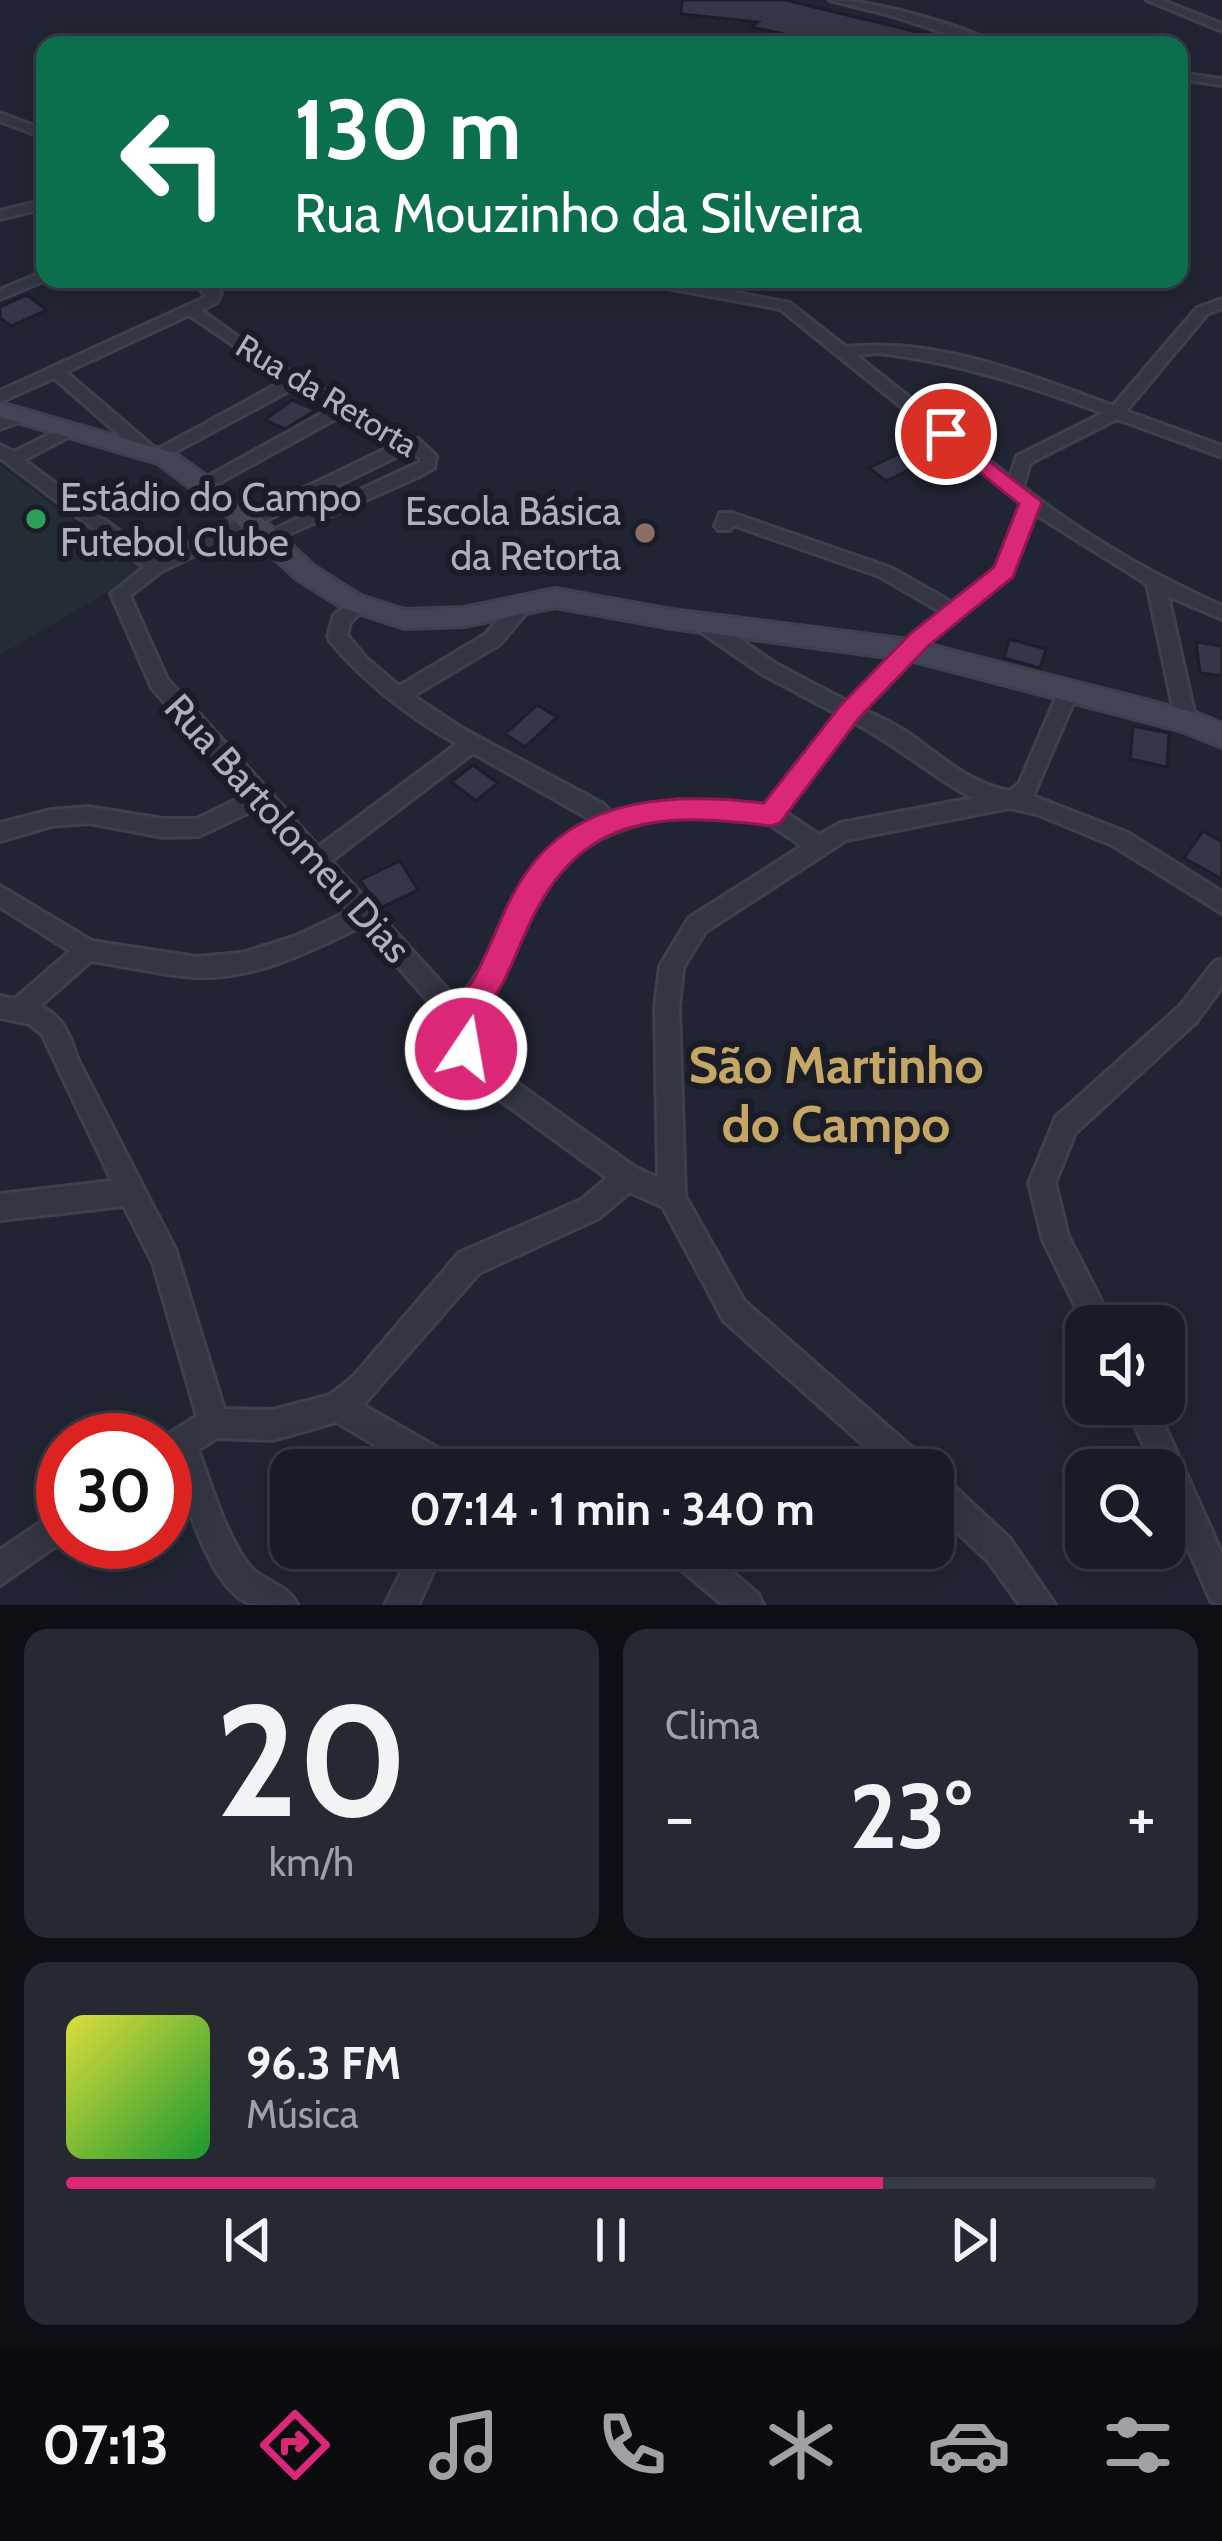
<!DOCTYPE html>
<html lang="pt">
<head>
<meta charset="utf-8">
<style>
	:root { --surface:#191b26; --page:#262832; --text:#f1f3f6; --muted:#9fa1a7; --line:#373943; --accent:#db2777 }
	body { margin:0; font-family:Cabin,sans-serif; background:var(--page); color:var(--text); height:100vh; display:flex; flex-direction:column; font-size:45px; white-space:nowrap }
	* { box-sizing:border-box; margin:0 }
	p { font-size:39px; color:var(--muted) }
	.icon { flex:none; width:66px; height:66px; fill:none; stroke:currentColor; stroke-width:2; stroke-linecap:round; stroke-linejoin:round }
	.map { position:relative; height:1605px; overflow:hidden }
	.panel { display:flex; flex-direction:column; gap:24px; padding:24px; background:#0e0f15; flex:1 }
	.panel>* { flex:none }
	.guide { position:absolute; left:36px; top:36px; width:1152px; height:252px; border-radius:24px; box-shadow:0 6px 30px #0003,0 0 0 3px var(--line); background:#0b6e4f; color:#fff; overflow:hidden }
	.controls { position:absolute; left:1065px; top:1305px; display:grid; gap:24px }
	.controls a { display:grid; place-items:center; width:120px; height:120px; border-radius:24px; background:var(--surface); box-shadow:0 6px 30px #0003,0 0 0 3px var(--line); font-size:60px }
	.speed { position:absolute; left:36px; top:1413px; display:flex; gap:24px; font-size:60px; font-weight:700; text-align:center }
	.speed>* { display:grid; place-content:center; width:156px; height:156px; border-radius:50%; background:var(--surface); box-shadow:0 6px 30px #0003,0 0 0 3px var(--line); line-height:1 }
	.speed .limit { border:18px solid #d22; background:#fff; color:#111 }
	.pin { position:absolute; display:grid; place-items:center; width:102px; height:102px; color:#fff; margin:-51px; border:6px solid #fff; border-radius:50%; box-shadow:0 3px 12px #0007 }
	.me { position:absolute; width:132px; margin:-66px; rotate:12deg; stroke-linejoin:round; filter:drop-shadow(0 0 9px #0008) }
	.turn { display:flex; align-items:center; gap:42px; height:252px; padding:0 60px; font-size:54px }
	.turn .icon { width:156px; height:156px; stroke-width:2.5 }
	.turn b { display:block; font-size:84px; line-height:102px }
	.big { font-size:90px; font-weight:800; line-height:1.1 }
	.panel .widget { flex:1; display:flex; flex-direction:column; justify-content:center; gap:18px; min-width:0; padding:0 42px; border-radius:24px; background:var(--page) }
	.panel .dial { align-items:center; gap:0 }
	.dial b { font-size:156px; line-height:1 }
	.song { display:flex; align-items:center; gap:36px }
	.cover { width:144px; height:144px; border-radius:18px; background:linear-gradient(135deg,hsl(60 70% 55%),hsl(130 70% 35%)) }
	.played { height:12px; border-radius:6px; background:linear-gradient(90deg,var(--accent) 75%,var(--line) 75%) }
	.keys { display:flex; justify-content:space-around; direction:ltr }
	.heat { display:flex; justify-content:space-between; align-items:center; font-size:66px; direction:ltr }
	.panel .tiles { flex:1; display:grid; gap:24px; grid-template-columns:1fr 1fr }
	.widget:last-child { grid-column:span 2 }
	.trip { position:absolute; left:270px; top:1449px; width:684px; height:120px; border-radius:24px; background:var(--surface); box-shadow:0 6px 30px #0003,0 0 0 3px var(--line); font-weight:800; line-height:120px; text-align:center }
	.dock { display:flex; height:192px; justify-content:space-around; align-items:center; background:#0a0b0f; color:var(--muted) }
	.dock .icon { width:84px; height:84px }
	.dock .active { color:var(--accent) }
	.dock b { font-size:54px; color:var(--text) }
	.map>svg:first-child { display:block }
	.green { fill:#232d33 }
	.building { fill:#333749; stroke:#1c1e2a; stroke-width:3 }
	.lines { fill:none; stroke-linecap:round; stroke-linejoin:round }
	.street-casing { stroke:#3d404d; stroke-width:6 }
	.secondary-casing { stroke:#3d404d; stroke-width:6 }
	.street { fill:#343643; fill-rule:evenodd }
	.secondary { fill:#424556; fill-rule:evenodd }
	.route { fill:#db2777; stroke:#8e194d; stroke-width:3 }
	.leisure-dot { fill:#2e9e5b; stroke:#1a1c28; stroke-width:4.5 }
	.education-dot { fill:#8d6e63; stroke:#1a1c28; stroke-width:4.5 }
	.labels { text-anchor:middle; stroke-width:12; stroke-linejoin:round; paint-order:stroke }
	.far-street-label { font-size:33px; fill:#aeb0c0; stroke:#1a1c28 }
	.poi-label { font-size:39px; fill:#aeb0c0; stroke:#1a1c28; text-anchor:start }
	.street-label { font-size:39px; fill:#aeb0c0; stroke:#1a1c28 }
	.district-label { font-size:51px; font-weight:bold; fill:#c5a765; stroke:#1a1c28 }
</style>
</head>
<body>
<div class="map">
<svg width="1222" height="1605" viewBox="0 0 1222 1605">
	<rect width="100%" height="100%" fill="#212432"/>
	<!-- green -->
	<path class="green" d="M0,465L142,572L0,655Z"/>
	<!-- building -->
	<path class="building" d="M682,0H785L934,36L933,45H836L751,27L758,22L681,14Z
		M27,295L47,310L11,326L0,318V307Z
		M292,400L316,410L285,429L265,420Z
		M898,454L917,466L886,481L869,468Z
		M107,478L130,493L107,507L84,492Z
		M1009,639L1046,649L1040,668L1004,658Z
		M1196,642L1222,646V676L1200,673Z
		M537,705L557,717L525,747L505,734Z
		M1133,726L1169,733L1167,767L1130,759Z
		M473,765L498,783L476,801L451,782Z
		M1203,831L1222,842V879L1184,858Z
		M400,861L418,890L380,908L360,880Z"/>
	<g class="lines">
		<!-- street casing -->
		<g class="street-casing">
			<path id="street" d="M830,0C872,0 962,25 998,45H982L886,14Z
				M1147,0H1161L1222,24V31Z
				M191,41L196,45H184Z
				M1179,73L1222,79V85L1179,79Z
				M0,113L45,130V138L0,121Z
				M45,200V208L0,219V211Z
				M45,271L48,279L0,299V290Z
				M192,279H207L221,293L217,302L201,310L267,358L410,439H418L436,456L434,468L420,476L273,541L267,543L258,537L420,462V458L408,451L162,571L130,596L167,679L266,788L271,790L274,797L318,847L457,744C408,716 366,684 330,641L328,636L334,615L352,601H366L368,605L350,623L347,635L366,658L399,686L486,634L511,604H525L527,609L525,614L500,644L413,696L463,729L603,804L612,813L678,800L766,805L838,714L762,674L695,628L693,623L695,618H709L776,664L848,702L913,635L941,612L879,576L733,525L730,530H718L715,526L720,513H732L891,568L953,603L996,568L1022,504L780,309L640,283L633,279H663L790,303L846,347C937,337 1029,375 1113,406L1197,308L1222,299V308L1207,314L1126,411L1222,446V457L1117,419L1030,463L1023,487C1082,534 1153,575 1222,606V619L1168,596L1196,721L1193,726H1179L1176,721L1147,584L1035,514L1010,575L927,645L864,710C879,717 894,724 908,733C941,756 968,783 1009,791L1019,784L1062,684H1076L1079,689L1033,796L1128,833L1222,892V913L1112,845L1037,814L1009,808L846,840L705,932L683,968L679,1008L685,1196L744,1301L925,1459L929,1470H892L724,1321L663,1207L630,1192L599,1218L479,1273L363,1405L457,1459L461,1470H418L336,1422L273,1440L217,1438L198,1450C212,1487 224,1531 247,1563C260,1582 288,1583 297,1605C283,1605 262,1605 249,1603C210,1588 187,1502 174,1464L165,1468V1440H159L197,1416L153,1263L124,1206L0,1220V1194L112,1181L42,1034L29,1024L0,1018V996L15,999L70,951L0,907V886L92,941L196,957L242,953L296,936L349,911L258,808L199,836L163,837L89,823L51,826L0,841V823L51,810L89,807L163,819H197L246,795L152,688L111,594L144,567L0,458V445L14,452L66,426H78V432L24,460L157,559L396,444L344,414L204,491L198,490V482L332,408L296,387L158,461L146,458L54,378L0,402V391L206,297ZM189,315L285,380L157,450L66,372ZM879,353C957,362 1030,386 1103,413L1017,456L1010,477L856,355ZM853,722C896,744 931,776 973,798L841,823L819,835L785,812ZM473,753L593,821C505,866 515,937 457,1000L331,861ZM706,816L766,822L802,846L689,918L660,966L655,1008L658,1178L636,1168L496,1068L477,1045L470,1020C498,990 511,951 529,914C563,841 630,817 706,816ZM362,926L447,1022L458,1058L478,1084L607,1178L581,1200L459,1253L354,1376L330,1395L273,1410L224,1409L175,1249L77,1058C70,1035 62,1016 40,1006L91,961C125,966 159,974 193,977C252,981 311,951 362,926Z
				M21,411L27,413V419L0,429V418Z
				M1222,959V987L1196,1022L1075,1133L1055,1183L1068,1236L1114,1326L1086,1328L1043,1240L1029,1183L1056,1117L1180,1006L1214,962Z
				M1126,1404H1155L1222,1554V1605L1211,1601L1164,1493V1470H1154Z
				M933,1473L944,1477L1010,1539L1055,1605H1020L988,1561L933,1509Z
				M63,1507V1541L0,1585V1550Z
				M413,1548H444L418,1605H385Z
				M652,1548H704L758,1594L763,1605H723L677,1566L656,1559Z"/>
		</g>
		<!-- secondary casing -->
		<g class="secondary-casing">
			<path id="secondary" d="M0,403L174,453L253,510L315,567L361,596L405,610L464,608L555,589L672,610L910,640L1196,713L1222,724V747L1179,730L910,660L672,628L555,607L464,626L404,628L343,608L297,579L235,522L158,463L0,417Z"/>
		</g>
		<!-- street -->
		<use href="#street" class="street"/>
		<!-- secondary -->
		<use href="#secondary" class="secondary"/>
	</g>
	<!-- route -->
	<path class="route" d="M946,428L1042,502L1013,577L928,646L859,718L780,823L771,826C660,812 581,813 529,925C513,959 502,997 474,1021L482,1049L478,1060L466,1064L455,1060L442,1017C449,1002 464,996 472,982C492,947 503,906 526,873C579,794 680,793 764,803L841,705L911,633L994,567L1019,504L939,439L936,434Z"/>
	<!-- markers -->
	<circle class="leisure-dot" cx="36" cy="519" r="12"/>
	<circle class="education-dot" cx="645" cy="533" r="12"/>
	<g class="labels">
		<!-- far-street labels -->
		<g class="far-street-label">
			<text transform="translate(327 395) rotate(31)" y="12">Rua da Retorta</text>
		</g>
		<!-- poi labels -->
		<g class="poi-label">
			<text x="60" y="511">Estádio do Campo<tspan x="60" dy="45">Futebol Clube</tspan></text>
			<text x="621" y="525" text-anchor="end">Escola Básica<tspan x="621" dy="45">da Retorta</tspan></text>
		</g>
		<!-- street labels -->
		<g class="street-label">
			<text transform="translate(288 828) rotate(48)" y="14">Rua Bartolomeu Dias</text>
		</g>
		<!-- district labels -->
		<g class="district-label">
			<text x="836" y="1083">São Martinho<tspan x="836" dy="59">do Campo</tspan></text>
		</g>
	</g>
</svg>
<div class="controls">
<a><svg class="icon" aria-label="sound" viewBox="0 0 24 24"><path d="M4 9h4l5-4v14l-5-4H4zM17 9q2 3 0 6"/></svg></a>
<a><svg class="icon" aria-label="search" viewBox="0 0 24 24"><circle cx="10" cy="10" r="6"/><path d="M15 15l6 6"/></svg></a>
</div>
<div class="speed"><div class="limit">30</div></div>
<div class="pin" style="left:946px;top:434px;background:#d93025"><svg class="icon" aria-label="arrive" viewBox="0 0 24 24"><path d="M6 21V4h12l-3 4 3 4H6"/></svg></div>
<svg class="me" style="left:466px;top:1049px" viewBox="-20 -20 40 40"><circle r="17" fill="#db2777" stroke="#fff" stroke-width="3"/><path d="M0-11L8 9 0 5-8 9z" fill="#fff"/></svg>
<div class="trip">07:14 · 1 min · 340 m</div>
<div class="guide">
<div class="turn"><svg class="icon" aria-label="left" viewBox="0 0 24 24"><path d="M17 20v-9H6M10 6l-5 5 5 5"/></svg><div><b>130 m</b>Rua Mouzinho da Silveira</div></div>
</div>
</div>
<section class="panel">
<div class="tiles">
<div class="widget dial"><b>20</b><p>km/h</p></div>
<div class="widget"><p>Clima</p>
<div class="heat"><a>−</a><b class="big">23°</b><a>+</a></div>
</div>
<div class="widget">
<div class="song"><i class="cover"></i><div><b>96.3 FM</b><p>Música</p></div></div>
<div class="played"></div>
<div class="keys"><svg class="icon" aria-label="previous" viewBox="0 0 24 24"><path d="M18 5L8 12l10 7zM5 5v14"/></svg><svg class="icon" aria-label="pause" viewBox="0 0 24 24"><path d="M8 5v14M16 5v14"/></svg><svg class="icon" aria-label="next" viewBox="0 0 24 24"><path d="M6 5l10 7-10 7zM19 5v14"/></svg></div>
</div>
</div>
</section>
<nav class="dock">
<b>07:13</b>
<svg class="icon active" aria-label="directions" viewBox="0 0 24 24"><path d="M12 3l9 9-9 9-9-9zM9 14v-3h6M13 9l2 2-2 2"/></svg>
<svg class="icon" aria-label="music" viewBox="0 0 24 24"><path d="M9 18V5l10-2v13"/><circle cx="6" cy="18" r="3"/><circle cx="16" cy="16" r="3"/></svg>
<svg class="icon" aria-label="phone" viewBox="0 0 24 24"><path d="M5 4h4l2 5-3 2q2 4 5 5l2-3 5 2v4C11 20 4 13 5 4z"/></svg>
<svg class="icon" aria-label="climate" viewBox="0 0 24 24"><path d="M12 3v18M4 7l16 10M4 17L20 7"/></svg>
<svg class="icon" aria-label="car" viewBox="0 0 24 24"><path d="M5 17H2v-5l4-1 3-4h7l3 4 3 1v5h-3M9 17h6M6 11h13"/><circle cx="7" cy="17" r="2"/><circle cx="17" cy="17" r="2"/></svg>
<svg class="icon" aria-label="filters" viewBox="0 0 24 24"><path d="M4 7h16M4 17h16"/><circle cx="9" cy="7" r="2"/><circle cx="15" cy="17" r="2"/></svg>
</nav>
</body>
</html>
